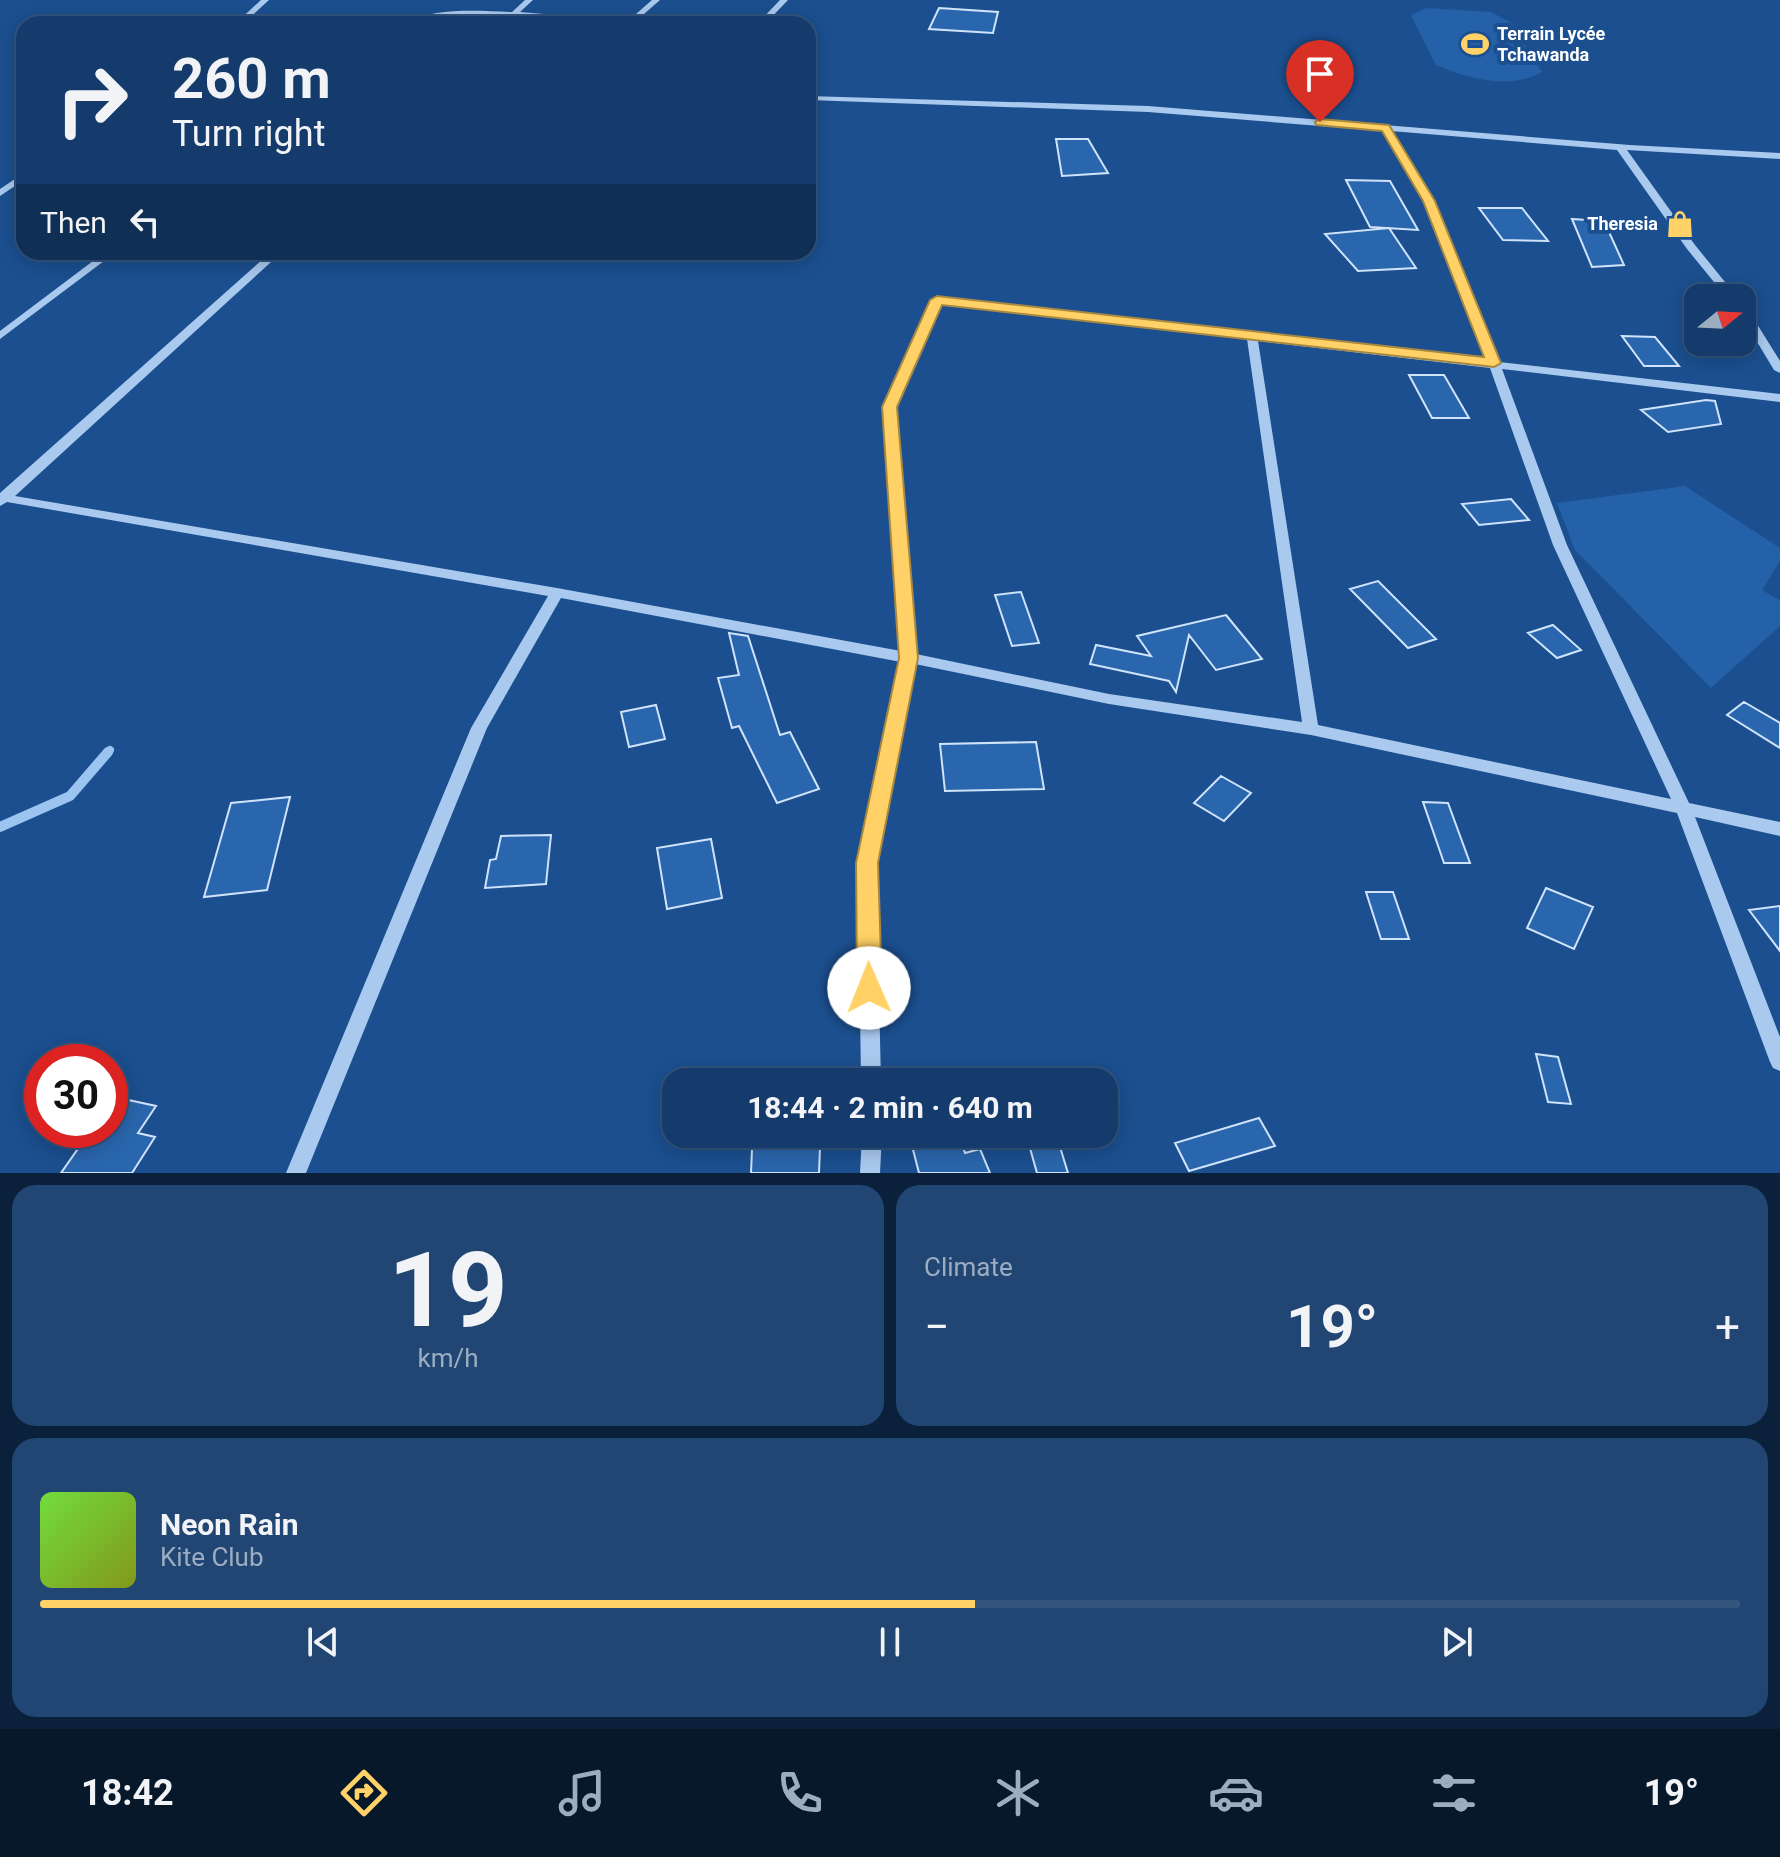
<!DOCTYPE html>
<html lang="en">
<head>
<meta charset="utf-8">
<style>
	:root { --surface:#143b6b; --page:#214673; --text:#f1f3f6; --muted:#9dadc1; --line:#33557e; --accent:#ffd166 }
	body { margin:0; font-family:Roboto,sans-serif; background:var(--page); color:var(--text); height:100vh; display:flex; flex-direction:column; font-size:30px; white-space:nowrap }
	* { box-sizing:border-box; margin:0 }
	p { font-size:26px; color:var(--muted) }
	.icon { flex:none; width:44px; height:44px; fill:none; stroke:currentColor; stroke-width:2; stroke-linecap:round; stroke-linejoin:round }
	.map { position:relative; height:1173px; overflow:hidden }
	.details { display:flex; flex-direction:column; gap:12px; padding:12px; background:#0b203b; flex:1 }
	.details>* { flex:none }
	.guide { position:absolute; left:16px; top:16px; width:800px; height:244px; border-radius:24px; box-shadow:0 4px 20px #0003,0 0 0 2px var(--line); background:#143b6b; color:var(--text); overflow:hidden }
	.needle { width:52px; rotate:72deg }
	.tools { position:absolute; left:1684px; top:284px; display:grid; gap:16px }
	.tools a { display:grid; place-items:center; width:72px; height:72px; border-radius:16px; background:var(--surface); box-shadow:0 4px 20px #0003,0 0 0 2px var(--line); font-size:40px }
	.speed { position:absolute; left:24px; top:1044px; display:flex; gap:16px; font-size:40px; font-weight:700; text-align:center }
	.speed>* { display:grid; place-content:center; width:104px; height:104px; border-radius:50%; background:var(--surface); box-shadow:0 4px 20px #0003,0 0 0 2px var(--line); line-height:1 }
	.speed .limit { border:12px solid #d22; background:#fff; color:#111 }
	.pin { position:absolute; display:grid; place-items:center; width:68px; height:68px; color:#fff; margin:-82px -34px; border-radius:50% 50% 50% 0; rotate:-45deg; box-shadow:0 0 8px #0007 }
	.pin .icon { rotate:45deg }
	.me { position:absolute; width:88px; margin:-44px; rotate:359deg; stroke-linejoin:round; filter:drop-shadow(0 0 6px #0008) }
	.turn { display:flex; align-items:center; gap:28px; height:168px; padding:0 24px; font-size:36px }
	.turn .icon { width:104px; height:104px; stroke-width:2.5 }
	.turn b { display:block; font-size:56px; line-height:68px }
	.then { display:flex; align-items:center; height:76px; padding:0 24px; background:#0003; gap:16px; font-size:30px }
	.big { font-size:60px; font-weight:700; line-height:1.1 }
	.details .tile { flex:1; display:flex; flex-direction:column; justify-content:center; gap:12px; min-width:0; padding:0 28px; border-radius:24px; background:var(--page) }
	.details .dial { align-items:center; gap:0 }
	.dial b { font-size:104px; line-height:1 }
	.song { display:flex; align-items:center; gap:24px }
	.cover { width:96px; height:96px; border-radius:12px; background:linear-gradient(135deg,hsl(100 70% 55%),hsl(70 70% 35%)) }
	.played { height:8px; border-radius:4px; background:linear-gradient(90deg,var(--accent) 55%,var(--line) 55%) }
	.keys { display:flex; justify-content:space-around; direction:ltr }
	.heat { display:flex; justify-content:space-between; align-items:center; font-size:44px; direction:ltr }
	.details .tiles { flex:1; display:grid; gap:12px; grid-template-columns:1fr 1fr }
	.tile:last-child { grid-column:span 2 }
	.trip { position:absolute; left:662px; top:1068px; width:456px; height:80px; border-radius:24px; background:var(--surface); box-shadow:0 4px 20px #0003,0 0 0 2px var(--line); font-weight:700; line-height:80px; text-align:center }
	.tab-bar { display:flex; height:128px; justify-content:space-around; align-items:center; background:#08182b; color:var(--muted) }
	.tab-bar .icon { width:56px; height:56px }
	.tab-bar .current { color:var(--accent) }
	.tab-bar b { font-size:36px; color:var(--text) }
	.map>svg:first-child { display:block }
	.green { fill:#2461a8 }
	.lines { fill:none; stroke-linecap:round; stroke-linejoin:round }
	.stream-far1 { stroke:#9cc4f0; stroke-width:8 }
	.stream { stroke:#9cc4f0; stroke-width:10 }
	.building { fill:#2a66ad; stroke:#cfe3fa; stroke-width:2 }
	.minor { fill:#a9c9ee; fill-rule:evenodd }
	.route { fill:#ffd166; stroke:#a68842; stroke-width:2 }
	.labels { text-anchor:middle; stroke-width:8; stroke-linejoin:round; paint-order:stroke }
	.far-poi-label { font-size:18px; font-weight:bold; fill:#fff; stroke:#1b4f8f; text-anchor:start }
</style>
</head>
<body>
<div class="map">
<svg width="1780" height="1173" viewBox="0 0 1780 1173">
	<rect width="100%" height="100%" fill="#1b4f8f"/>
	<!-- green -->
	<path class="green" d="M1426,8L1491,12L1510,22L1542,72C1510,90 1468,79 1436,65L1411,15Z
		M1685,486L1780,548V561L1762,590L1780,600V626L1711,688L1575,550L1557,503Z"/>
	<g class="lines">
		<!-- stream-far1 -->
		<path class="stream-far1" d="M107,754L110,750"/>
		<!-- stream -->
		<path class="stream" d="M0,827L70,796L108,752"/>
	</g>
	<!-- building -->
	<path class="building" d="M939,8L998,12L993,33L929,29Z
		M1056,139H1088L1108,173L1062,176Z
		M1346,180L1390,181L1418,230L1370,227Z
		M1479,208H1522L1548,241L1503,240Z
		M1572,219L1604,221L1624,265L1592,267Z
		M1389,228L1416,268L1358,271L1325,234Z
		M1622,336L1655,337L1679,366H1644Z
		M1409,375H1444L1469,418H1432Z
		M1706,400L1715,401L1721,424L1668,432L1641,410Z
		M1511,499L1529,520L1479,525L1462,504Z
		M1378,581L1436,639L1408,648L1350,589Z
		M1021,592L1039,643L1012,646L995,595Z
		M1226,615L1262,659L1216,670L1189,635L1176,692L1169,681L1090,664L1096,645L1151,656L1137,636Z
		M1553,625L1581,650L1557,658L1528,633Z
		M729,633L748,636L780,735L790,732L819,789L777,803L739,726L732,728L718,678L739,675Z
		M1744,702L1780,723V748L1727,715Z
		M656,705L665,739L629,747L621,712Z
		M1036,742L1044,789L945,791L940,744Z
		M1221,776L1251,793L1224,821L1194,803Z
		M290,797L267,890L204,897L231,803Z
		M1423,802L1448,803L1470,863H1444Z
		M551,835L546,884L485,888L490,860L496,859L501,836Z
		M711,839L722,898L667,909L657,848Z
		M1546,888L1593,907L1574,949L1527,928Z
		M1366,892H1393L1409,939H1381Z
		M1780,906V951L1749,910Z
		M1536,1054L1558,1057L1571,1104L1548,1102Z
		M110,1096L156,1106L138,1133L155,1137L132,1173H61L91,1130H110Z
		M1259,1118L1275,1146L1189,1171L1175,1143Z
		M909,1134H959L965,1153L980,1149L990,1173H919Z
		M1026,1134H1056L1068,1173H1037Z
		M820,1147L819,1173H751L752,1149Z"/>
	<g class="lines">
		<!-- minor -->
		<path class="minor" d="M261,0H269L243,24H235Z
			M525,0H533L520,12L628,21L652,0H660L636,21L646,24L517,16L512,22L508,20L510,16H455L403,24C434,7 477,11 512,12Z
			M780,0H788L765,24H757Z
			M808,96L1148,106L1630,145L1780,153V159L1627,150L1695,245L1738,298H1727L1687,249L1617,150L1391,131L1434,201L1499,362L1780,394V402L1502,369L1567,545L1689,803L1780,822V836L1695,817L1780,1037V1071L1773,1068L1770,1062L1677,813L1311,735L1109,704L915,664L876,863L881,1082H861L858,863L901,662L561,598L487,728L306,1173H286L471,728L548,596L7,502L0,506V493L271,252H282L15,496L557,588L901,651L883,407L933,298L1487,361L1424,201L1382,131L1148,112L808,100ZM941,304L1247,339L1302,722L1109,694L916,654L895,407ZM1258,341L1490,368L1553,545L1671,799L1318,725Z
			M24,173V180L0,196V189Z
			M105,252H116L0,339V331Z
			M1742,305L1747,308L1780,361V373L1774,370L1742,317Z
			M862,1134H882L880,1173H860Z"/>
	</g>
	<!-- route -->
	<path class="route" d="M1320,119L1389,125L1435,201L1501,363L1494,367L942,305L897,407L918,658L878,863L882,988L878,995L869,998L861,995L857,988L856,863L899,658L882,407L930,300L937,296L1484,357L1423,201L1382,131L1316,125L1315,122Z"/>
	<!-- icons -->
	<defs>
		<g id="stadium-bare" transform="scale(2.16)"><path d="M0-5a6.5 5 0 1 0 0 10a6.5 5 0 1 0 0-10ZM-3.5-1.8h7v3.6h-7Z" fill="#ffd166" stroke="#1b4f8f" stroke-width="2.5" paint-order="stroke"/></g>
		<g id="shop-bare" transform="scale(2.16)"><path d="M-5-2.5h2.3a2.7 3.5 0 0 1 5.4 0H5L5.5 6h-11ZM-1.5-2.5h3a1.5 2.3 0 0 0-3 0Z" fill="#ffd166" stroke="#1b4f8f" stroke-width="2.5" paint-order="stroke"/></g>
	</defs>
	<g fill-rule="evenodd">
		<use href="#stadium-bare" x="1475" y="44"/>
		<use href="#shop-bare" x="1680" y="224"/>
	</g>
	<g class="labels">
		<!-- far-poi labels -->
		<g class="far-poi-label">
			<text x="1497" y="40">Terrain Lycée<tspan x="1497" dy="21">Tchawanda</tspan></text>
			<text x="1658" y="230" text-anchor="end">Theresia</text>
		</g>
	</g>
</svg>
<div class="tools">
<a><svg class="needle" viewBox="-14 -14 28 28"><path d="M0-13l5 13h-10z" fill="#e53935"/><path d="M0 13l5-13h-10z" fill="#9dadc1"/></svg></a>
</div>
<div class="speed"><div class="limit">30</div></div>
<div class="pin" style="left:1320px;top:122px;background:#d93025"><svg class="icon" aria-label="arrive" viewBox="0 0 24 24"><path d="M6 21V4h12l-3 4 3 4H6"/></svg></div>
<svg class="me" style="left:869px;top:988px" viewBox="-20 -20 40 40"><circle r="19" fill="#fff"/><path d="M0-13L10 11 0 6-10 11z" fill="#ffd166"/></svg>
<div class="trip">18:44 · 2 min · 640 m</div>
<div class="guide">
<div class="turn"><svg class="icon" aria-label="right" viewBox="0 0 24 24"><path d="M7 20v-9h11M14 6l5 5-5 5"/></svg><div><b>260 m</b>Turn right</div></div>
<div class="then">Then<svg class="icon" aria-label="left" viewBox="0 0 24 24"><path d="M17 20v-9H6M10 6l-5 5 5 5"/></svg></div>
</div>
</div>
<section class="details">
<div class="tiles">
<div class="tile dial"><b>19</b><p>km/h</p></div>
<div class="tile"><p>Climate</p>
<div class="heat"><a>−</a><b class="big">19°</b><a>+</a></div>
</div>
<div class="tile">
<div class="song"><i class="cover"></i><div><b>Neon Rain</b><p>Kite Club</p></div></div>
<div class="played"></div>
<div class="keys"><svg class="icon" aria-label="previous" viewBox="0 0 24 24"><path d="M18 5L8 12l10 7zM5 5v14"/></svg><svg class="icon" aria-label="pause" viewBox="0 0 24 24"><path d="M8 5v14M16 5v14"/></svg><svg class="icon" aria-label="next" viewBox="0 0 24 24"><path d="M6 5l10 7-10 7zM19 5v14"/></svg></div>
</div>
</div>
</section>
<nav class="tab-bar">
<b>18:42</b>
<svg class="icon current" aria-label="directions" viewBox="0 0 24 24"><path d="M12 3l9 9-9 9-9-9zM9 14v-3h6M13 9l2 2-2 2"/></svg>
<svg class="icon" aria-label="music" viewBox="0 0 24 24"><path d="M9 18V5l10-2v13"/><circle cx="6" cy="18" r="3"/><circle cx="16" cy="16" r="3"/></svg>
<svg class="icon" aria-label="phone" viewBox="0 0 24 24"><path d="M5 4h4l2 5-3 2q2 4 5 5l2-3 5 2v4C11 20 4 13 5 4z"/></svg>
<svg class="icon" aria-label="climate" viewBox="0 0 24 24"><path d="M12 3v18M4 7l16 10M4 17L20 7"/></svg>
<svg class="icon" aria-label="car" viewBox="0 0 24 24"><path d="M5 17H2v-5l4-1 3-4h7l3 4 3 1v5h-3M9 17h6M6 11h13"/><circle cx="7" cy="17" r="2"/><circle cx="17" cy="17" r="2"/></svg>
<svg class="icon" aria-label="filters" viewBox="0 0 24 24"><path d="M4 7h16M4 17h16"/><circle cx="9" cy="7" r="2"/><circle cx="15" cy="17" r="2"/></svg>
<b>19°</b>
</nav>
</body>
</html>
